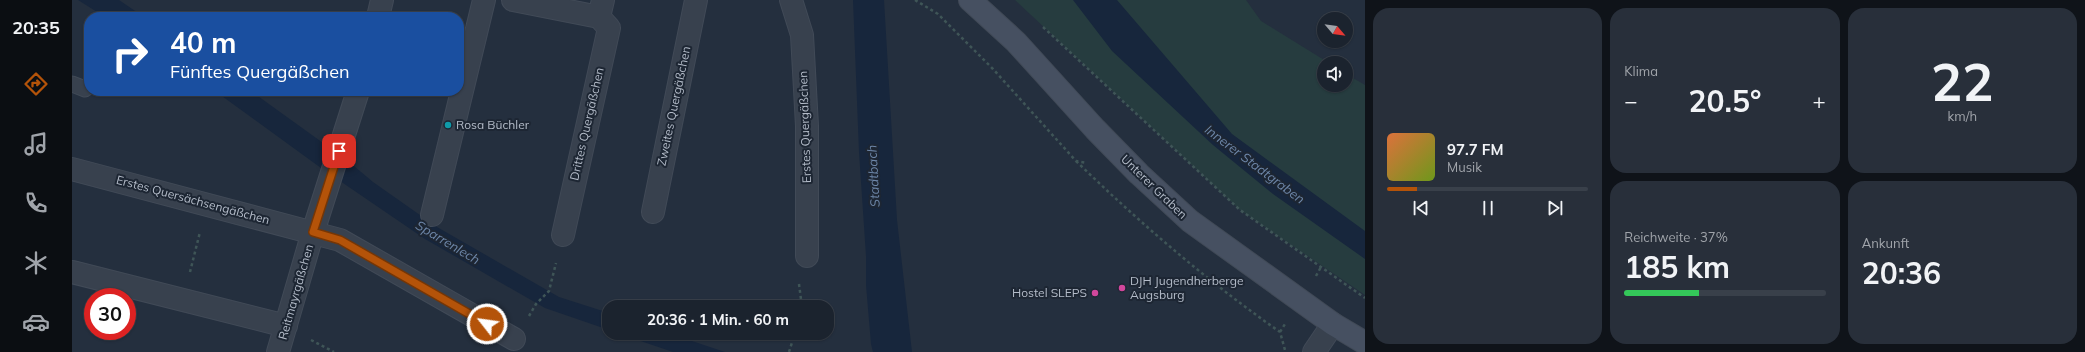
<!DOCTYPE html>
<html lang="de">
<head>
<meta charset="utf-8">
<style>
	:root { --surface:#1b232e; --page:#282f3a; --text:#f1f3f6; --muted:#a0a4aa; --line:#39404a; --accent:#b45309 }
	body { margin:0; font-family:Mulish,sans-serif; background:var(--page); color:var(--text); height:100vh; display:flex; flex-direction:column; font-size:15px; white-space:nowrap }
	* { box-sizing:border-box; margin:0 }
	p { font-size:13px; color:var(--muted) }
	.icon { flex:none; width:22px; height:22px; fill:none; stroke:currentColor; stroke-width:2; stroke-linecap:round; stroke-linejoin:round }
	.map { position:relative; flex:1; overflow:hidden }
	.side { display:flex; flex-direction:column; gap:8px; padding:8px; background:#0f1319; width:720px }
	.side>* { flex:none }
	.guide { position:absolute; left:12px; top:12px; width:380px; height:84px; border-radius:16px; box-shadow:0 1px 3px #0004,0 0 0 1px var(--line); background:#1a4fa0; color:#fff; overflow:hidden }
	.needle { width:26px; rotate:119deg }
	.buttons { position:absolute; left:1245px; top:12px; display:grid; gap:8px }
	.buttons a { display:grid; place-items:center; width:36px; height:36px; border-radius:50%; background:var(--surface); box-shadow:0 1px 3px #0004,0 0 0 1px var(--line); font-size:20px }
	.speed { position:absolute; left:12px; top:288px; display:flex; gap:8px; font-size:20px; font-weight:700; text-align:center }
	.speed>* { display:grid; place-content:center; width:52px; height:52px; border-radius:50%; background:var(--surface); box-shadow:0 1px 3px #0004,0 0 0 1px var(--line); line-height:1 }
	.speed .limit { border:6px solid #d22; background:#fff; color:#111 }
	.pin { position:absolute; display:grid; place-items:center; width:34px; height:34px; color:#fff; margin:-17px; border-radius:8px; box-shadow:0 2px 6px #0006 }
	.me { position:absolute; width:44px; margin:-22px; rotate:300deg; stroke-linejoin:round; filter:drop-shadow(0 0 3px #0008) }
	.turn { display:flex; align-items:center; gap:14px; height:84px; padding:0 20px; font-size:18px }
	.turn .icon { width:52px; height:52px; stroke-width:2.5 }
	.turn b { display:block; font-size:28px; line-height:34px }
	.big { font-size:30px; font-weight:700; line-height:1.1 }
	.side .widget { flex:1; display:flex; flex-direction:column; justify-content:center; gap:6px; min-width:0; padding:0 14px; border-radius:16px; background:var(--page) }
	.side .dial { align-items:center; gap:0 }
	.dial b { font-size:52px; line-height:1 }
	.song { display:flex; align-items:center; gap:12px }
	.cover { width:48px; height:48px; border-radius:6px; background:linear-gradient(135deg,hsl(20 70% 55%),hsl(80 70% 35%)) }
	.played { height:4px; border-radius:2px; background:linear-gradient(90deg,var(--accent) 15%,var(--line) 15%) }
	.keys { display:flex; justify-content:space-around; direction:ltr }
	.heat { display:flex; justify-content:space-between; align-items:center; font-size:22px; direction:ltr }
	.charge { height:6px; border-radius:3px; background:linear-gradient(90deg,#34c759 37%,var(--line) 0) }
	.side .tiles { flex:1; display:grid; gap:8px; grid-template-columns:repeat(3,1fr) }
	.widget:first-child { grid-row:span 2 }
	.trip { position:absolute; left:530px; top:300px; width:232px; height:40px; border-radius:16px; background:var(--surface); box-shadow:0 1px 3px #0004,0 0 0 1px var(--line); font-weight:700; line-height:40px; text-align:center }
	main { display:flex; flex:1; min-height:0 }
	.menu { display:flex; flex-direction:column; width:72px; justify-content:space-around; align-items:center; background:#0b0e12; color:var(--muted) }
	.menu .icon { width:28px; height:28px }
	.menu .current { color:var(--accent) }
	.menu b { font-size:18px; color:var(--text) }
	.map>svg:first-child { display:block }
	.green { fill:#263c3f }
	.water { fill:#17263c }
	.lines { fill:none; stroke-linecap:round; stroke-linejoin:round }
	.lane-casing { stroke:#414a57; stroke-width:17 }
	.street-casing { stroke:#414a57; stroke-width:24 }
	.secondary-casing { stroke:#414a57; stroke-width:24 }
	.path { stroke:#3f5557; stroke-width:2.5; stroke-dasharray:3 3; stroke-linecap:butt }
	.lane { stroke:#38414e; stroke-width:15 }
	.street { stroke:#38414e; stroke-width:22 }
	.secondary { stroke:#465061; stroke-width:22 }
	.route-casing { stroke:#753606; stroke-width:10 }
	.route { stroke:#b45309; stroke-width:7 }
	.culture-dot { fill:#0f9aa8; stroke:#1d2633; stroke-width:1.5 }
	.hotel-dot { fill:#d1479c; stroke:#1d2633; stroke-width:1.5 }
	.labels { text-anchor:middle; stroke-width:4; stroke-linejoin:round; paint-order:stroke }
	.street-label { font-size:12px; fill:#b4bcc9; stroke:#1d2633 }
	.poi-label { font-size:12px; fill:#b4bcc9; stroke:#1d2633; text-anchor:start }
	.water-label { font-size:13px; font-style:italic; fill:#6d86a8; stroke:#1d2633 }
</style>
</head>
<body>
<main>
<nav class="menu">
<b>20:35</b>
<svg class="icon current" aria-label="directions" viewBox="0 0 24 24"><path d="M12 3l9 9-9 9-9-9zM9 14v-3h6M13 9l2 2-2 2"/></svg>
<svg class="icon" aria-label="music" viewBox="0 0 24 24"><path d="M9 18V5l10-2v13"/><circle cx="6" cy="18" r="3"/><circle cx="16" cy="16" r="3"/></svg>
<svg class="icon" aria-label="phone" viewBox="0 0 24 24"><path d="M5 4h4l2 5-3 2q2 4 5 5l2-3 5 2v4C11 20 4 13 5 4z"/></svg>
<svg class="icon" aria-label="climate" viewBox="0 0 24 24"><path d="M12 3v18M4 7l16 10M4 17L20 7"/></svg>
<svg class="icon" aria-label="car" viewBox="0 0 24 24"><path d="M5 17H2v-5l4-1 3-4h7l3 4 3 1v5h-3M9 17h6M6 11h13"/><circle cx="7" cy="17" r="2"/><circle cx="17" cy="17" r="2"/></svg>
</nav>
<div class="map">
<svg width="1293" height="352" viewBox="0 0 1293 352">
	<rect width="100%" height="100%" fill="#242f3e"/>
	<!-- green -->
	<path class="green" d="M943,0H1174L1189,21L1257,63H1252V85H1274V74L1293,85V295L1168,210Z"/>
	<!-- water -->
	<path class="water" d="M6,0H47L72,17H33Z
		M781,0H812L825,220L840,352H801L799,344L794,285V256L787,152Z
		M1001,0H1045L1160,134L1293,231V259L1201,194L1141,145L1040,51Z
		M143,91H179L276,161L301,182L365,227L487,297L537,313V330L473,308L353,239L249,168Z
		M545,333H596L653,352H601Z"/>
	<g class="lines">
		<!-- lane casing -->
		<g class="lane-casing">
			<path id="lane" d="M0,84L13,89"/>
		</g>
		<!-- street casing -->
		<g class="street-casing">
			<path id="street" d="M441,0L527,17L531,0
				M719,0L730,35L735,126V256
				M306,17L310,0
				M0,169L268,240L442,339
				M581,212L624,0
				M360,215L412,0
				M491,235L537,28L527,17
				M0,272L214,326
				M206,352L241,232L286,91
				M1242,352L1261,324"/>
		</g>
		<!-- secondary casing -->
		<g class="secondary-casing">
			<path id="secondary" d="M898,0L944,42L1023,129L1067,174L1118,221L1261,324L1293,343"/>
		</g>
		<!-- path -->
		<path class="path" d="M843,0L866,14L921,69L1004,161L1015,163
			M971,27L1168,210L1293,298
			M1004,161C1068,223 1135,281 1208,332L1213,350
			M118,272L128,232
			M1244,276L1249,267
			M727,284L730,307
			M457,316L464,304L477,291L484,263
			M1208,332L1213,324
			M239,340L262,352
			M717,352L723,333"/>
		<!-- lane -->
		<use href="#lane" class="lane"/>
		<!-- street -->
		<use href="#street" class="street"/>
		<!-- secondary -->
		<use href="#secondary" class="secondary"/>
	</g>
	<g class="lines">
		<!-- route casing -->
		<g class="route-casing">
			<path id="route" d="M267,151L241,232L268,240L415,324"/>
		</g>
		<!-- route -->
		<use href="#route" class="route"/>
	</g>
	<!-- markers -->
	<circle class="culture-dot" cx="376" cy="125" r="4"/>
	<g class="hotel-dot">
		<circle cx="1050" cy="288" r="4"/>
		<circle cx="1023" cy="293" r="4"/>
	</g>
	<g class="labels">
		<!-- street labels -->
		<g class="street-label">
			<text transform="translate(602 106) rotate(-78)" y="4">Zweites Quergäßchen</text>
			<text transform="translate(515 124) rotate(-77)" y="4">Drittes Quergäßchen</text>
			<text transform="translate(733 127) rotate(-92)" y="4">Erstes Quergäßchen</text>
			<text transform="translate(1082 187) rotate(44)" y="4">Unterer Graben</text>
			<text transform="translate(121 200) rotate(15)" y="4">Erstes Quersächsengäßchen</text>
			<text transform="translate(224 292) rotate(-74)" y="4">Reitmayrgäßchen</text>
		</g>
		<!-- poi labels -->
		<g class="poi-label">
			<text x="384" y="129">Rosa Büchler</text>
			<text x="1058" y="285">DJH Jugendherberge<tspan x="1058" dy="14">Augsburg</tspan></text>
			<text x="1015" y="297" text-anchor="end">Hostel SLEPS</text>
		</g>
		<!-- water labels -->
		<g class="water-label">
			<text transform="translate(1183 164) rotate(37)" y="5">Innerer Stadtgraben</text>
			<text transform="translate(801 176) rotate(-93)" y="5">Stadtbach</text>
			<text transform="translate(376 242) rotate(31)" y="5">Sparrenlech</text>
		</g>
	</g>
</svg>
<div class="buttons">
<a><svg class="needle" viewBox="-14 -14 28 28"><path d="M0-13l5 13h-10z" fill="#e53935"/><path d="M0 13l5-13h-10z" fill="#a0a4aa"/></svg></a>
<a><svg class="icon" aria-label="sound" viewBox="0 0 24 24"><path d="M4 9h4l5-4v14l-5-4H4zM17 9q2 3 0 6"/></svg></a>
</div>
<div class="speed"><div class="limit">30</div></div>
<div class="pin" style="left:267px;top:151px;background:#d93025"><svg class="icon" aria-label="arrive" viewBox="0 0 24 24"><path d="M6 21V4h12l-3 4 3 4H6"/></svg></div>
<svg class="me" style="left:415px;top:324px" viewBox="-20 -20 40 40"><circle r="17" fill="#b45309" stroke="#fff" stroke-width="3"/><path d="M0-11L8 9 0 5-8 9z" fill="#fff"/></svg>
<div class="trip">20:36 · 1 Min. · 60 m</div>
<div class="guide">
<div class="turn"><svg class="icon" aria-label="right" viewBox="0 0 24 24"><path d="M7 20v-9h11M14 6l5 5-5 5"/></svg><div><b>40 m</b>Fünftes Quergäßchen</div></div>
</div>
</div>
<section class="side">
<div class="tiles">
<div class="widget">
<div class="song"><i class="cover"></i><div><b>97.7 FM</b><p>Musik</p></div></div>
<div class="played"></div>
<div class="keys"><svg class="icon" aria-label="previous" viewBox="0 0 24 24"><path d="M18 5L8 12l10 7zM5 5v14"/></svg><svg class="icon" aria-label="pause" viewBox="0 0 24 24"><path d="M8 5v14M16 5v14"/></svg><svg class="icon" aria-label="next" viewBox="0 0 24 24"><path d="M6 5l10 7-10 7zM19 5v14"/></svg></div>
</div>
<div class="widget"><p>Klima</p>
<div class="heat"><a>−</a><b class="big">20.5°</b><a>+</a></div>
</div>
<div class="widget dial"><b>22</b><p>km/h</p></div>
<div class="widget"><p>Reichweite · 37%</p><b class="big">185 km</b><div class="charge"></div></div>
<div class="widget"><p>Ankunft</p><b class="big">20:36</b></div>
</div>
</section>
</main>
</body>
</html>
